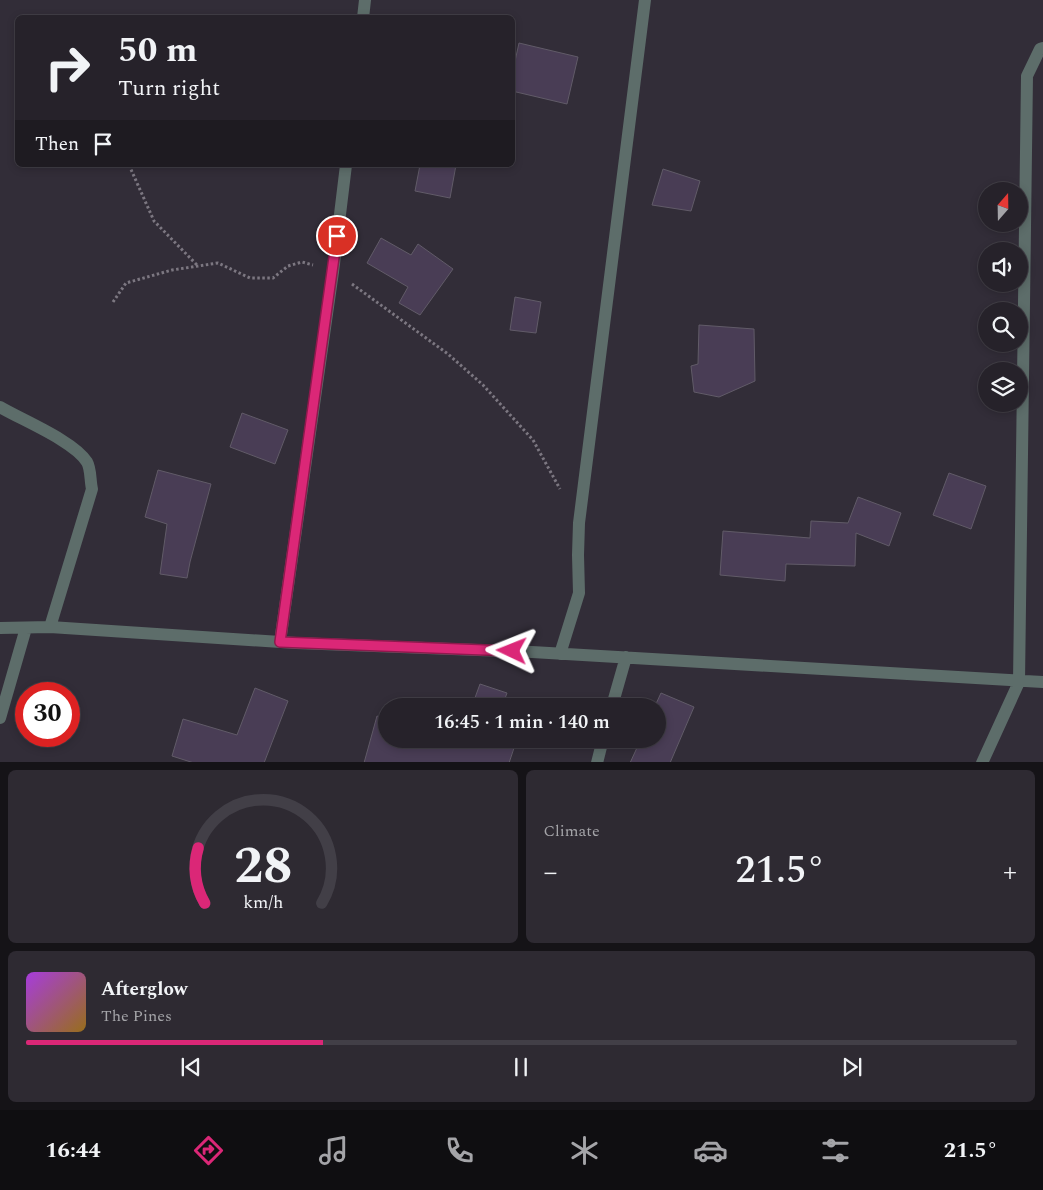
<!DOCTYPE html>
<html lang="en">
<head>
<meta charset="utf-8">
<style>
	:root { --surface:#26222a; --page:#2e2a32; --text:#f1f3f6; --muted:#a4a4a8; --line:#423f47; --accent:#db2777 }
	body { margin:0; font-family:Spectral,serif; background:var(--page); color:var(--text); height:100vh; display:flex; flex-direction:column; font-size:19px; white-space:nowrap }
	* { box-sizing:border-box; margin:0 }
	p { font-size:16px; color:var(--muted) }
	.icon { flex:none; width:28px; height:28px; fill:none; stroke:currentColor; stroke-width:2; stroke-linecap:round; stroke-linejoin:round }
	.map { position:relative; height:762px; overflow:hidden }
	.panel { display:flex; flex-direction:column; gap:8px; padding:8px; background:#151317; flex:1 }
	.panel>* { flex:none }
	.banner { position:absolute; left:15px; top:15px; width:500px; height:152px; border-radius:8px; box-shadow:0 2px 8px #0003,0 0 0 1px var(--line); background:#26222a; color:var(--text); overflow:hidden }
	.needle { width:32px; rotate:20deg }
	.controls { position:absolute; left:978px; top:182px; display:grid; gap:10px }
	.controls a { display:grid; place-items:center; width:50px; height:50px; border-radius:50%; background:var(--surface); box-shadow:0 2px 8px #0003,0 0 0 1px var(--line); font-size:25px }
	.speed { position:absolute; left:15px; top:682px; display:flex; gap:10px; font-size:25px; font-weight:700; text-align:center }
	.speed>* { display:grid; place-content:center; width:65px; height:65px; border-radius:50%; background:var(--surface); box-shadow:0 2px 8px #0003,0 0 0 1px var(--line); line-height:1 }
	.speed .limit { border:8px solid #d22; background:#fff; color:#111 }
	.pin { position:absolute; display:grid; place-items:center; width:42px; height:42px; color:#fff; margin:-21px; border:2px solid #fff; border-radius:50%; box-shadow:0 1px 5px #0007 }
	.me { position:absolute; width:55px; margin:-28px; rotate:272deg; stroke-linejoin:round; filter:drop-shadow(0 0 4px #0008) }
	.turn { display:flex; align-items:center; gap:18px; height:105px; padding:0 20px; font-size:22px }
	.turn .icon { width:65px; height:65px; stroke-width:2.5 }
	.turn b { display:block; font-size:35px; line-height:42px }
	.then { display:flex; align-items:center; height:48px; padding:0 20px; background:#0003; gap:10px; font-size:19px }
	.big { font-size:38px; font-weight:600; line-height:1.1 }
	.panel .tile { flex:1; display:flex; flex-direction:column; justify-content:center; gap:8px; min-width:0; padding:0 18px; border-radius:8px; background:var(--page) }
	.panel .dial { align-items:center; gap:0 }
	.dial svg { height:130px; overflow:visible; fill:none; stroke:var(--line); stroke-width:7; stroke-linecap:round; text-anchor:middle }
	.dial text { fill:var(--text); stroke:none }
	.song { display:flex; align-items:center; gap:15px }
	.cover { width:60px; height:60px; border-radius:8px; background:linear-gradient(135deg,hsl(280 70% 55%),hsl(40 70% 35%)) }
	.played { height:5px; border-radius:2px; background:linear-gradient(90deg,var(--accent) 30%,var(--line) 30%) }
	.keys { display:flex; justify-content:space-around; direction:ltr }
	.heat { display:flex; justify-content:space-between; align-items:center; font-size:28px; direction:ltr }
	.panel .tiles { flex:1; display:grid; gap:8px; grid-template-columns:1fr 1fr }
	.tile:last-child { grid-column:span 2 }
	.trip { position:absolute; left:378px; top:698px; width:288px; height:50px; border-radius:25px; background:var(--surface); box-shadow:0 2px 8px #0003,0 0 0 1px var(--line); font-weight:600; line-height:50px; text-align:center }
	.dock { display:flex; height:80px; justify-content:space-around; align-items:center; background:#0f0e11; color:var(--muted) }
	.dock .icon { width:35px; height:35px }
	.dock .active { color:var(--accent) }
	.dock b { font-size:22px; color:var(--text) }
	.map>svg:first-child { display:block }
	.building { fill:#493d55; stroke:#615b68 }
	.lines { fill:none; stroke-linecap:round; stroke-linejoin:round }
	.path { stroke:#7c7781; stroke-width:3; stroke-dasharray:2.5 2.5; stroke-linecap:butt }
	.minor { stroke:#5d6d6a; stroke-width:12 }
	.route-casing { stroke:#8e194d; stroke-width:12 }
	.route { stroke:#db2777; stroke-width:9 }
</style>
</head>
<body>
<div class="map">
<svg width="1043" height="763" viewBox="0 0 1043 763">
	<rect width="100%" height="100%" fill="#322d38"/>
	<!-- building -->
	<path class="building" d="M519,43L578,57L567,104L512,91V75Z
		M420,165H456L450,198L415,191Z
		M663,169L700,181L691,211L652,205Z
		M381,238L411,255L418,244L453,269L420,315L399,303L408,287L367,263Z
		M515,297L541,302L536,333L510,330Z
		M699,325L754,329L755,381L719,397L694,392L691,366L698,364Z
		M242,413L288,430L275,464L230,447Z
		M158,470L211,484L190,562L187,578L160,574L167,524L145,517Z
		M949,473L986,486L971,529L933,515Z
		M858,497L901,513L889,546L856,533L855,566L786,564L785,581L720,575L723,531L810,538L811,521L848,523Z
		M480,684L507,693L503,704L510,706H472Z
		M255,688L288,701L264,763H194L172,756L183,719L237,735Z
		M661,693L694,707L670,763H630L641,739H656L655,706Z
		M377,716L386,719V739H517L509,763H364Z"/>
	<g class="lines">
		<!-- path -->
		<path class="path" d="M129,165L154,221L198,266
			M352,284L448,354L483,385L533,440L560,489
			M113,302L126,283L172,270L218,263L250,278H273L288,266L302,262L313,265"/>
		<!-- minor -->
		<path class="minor" d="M363,18L365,0
			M0,407C22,420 74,441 87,462C91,469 90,480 92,489L50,627
			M0,628L50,627L296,643L532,652L1043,682
			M280,642L333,272L346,165
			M560,654L579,593L578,555L579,523L645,0
			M612,706L626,657
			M0,718L26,628
			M597,763L603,739
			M982,763L1019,682L1027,76L1040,49L1043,48"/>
	</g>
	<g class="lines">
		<!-- route casing -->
		<g class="route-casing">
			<path id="route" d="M337,236L280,642L512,651"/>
		</g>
		<!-- route -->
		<use href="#route" class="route"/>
	</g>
</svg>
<div class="controls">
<a><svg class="needle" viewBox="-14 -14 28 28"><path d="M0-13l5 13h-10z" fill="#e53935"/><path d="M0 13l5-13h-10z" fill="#a4a4a8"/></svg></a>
<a><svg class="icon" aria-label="sound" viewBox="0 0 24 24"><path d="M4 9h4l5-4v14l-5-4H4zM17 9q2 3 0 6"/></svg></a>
<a><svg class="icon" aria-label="search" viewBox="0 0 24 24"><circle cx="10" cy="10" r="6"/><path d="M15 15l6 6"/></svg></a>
<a><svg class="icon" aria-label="layers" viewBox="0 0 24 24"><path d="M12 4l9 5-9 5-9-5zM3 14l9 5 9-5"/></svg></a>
</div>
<div class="speed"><div class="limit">30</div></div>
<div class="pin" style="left:337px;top:236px;background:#d93025"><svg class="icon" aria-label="arrive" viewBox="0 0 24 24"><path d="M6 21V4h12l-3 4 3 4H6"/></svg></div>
<svg class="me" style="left:512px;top:651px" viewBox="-20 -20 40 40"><path d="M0-17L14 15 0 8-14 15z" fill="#db2777" stroke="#fff" stroke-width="4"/></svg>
<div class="trip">16:45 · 1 min · 140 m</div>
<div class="banner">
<div class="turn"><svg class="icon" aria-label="right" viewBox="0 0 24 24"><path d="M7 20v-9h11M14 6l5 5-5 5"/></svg><div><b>50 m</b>Turn right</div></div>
<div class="then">Then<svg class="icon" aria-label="arrive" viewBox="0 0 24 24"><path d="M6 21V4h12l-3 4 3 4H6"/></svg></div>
</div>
</div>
<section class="panel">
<div class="tiles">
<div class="tile dial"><svg viewBox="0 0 100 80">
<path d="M14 69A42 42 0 1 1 86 69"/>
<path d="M14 69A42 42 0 0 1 10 35" stroke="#db2777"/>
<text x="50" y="56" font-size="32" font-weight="700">28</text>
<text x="50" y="72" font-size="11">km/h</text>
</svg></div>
<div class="tile"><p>Climate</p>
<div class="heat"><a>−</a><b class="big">21.5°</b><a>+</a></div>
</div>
<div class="tile">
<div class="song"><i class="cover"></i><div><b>Afterglow</b><p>The Pines</p></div></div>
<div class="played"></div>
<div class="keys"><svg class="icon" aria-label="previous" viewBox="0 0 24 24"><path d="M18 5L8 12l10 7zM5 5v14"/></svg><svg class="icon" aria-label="pause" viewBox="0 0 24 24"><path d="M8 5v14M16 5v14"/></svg><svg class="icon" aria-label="next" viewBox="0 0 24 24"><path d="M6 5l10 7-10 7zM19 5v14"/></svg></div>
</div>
</div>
</section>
<nav class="dock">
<b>16:44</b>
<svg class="icon active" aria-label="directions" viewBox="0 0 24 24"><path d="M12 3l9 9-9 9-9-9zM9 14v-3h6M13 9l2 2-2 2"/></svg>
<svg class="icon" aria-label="music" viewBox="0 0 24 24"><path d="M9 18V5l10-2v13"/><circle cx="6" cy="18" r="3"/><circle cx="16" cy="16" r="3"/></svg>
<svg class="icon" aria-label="phone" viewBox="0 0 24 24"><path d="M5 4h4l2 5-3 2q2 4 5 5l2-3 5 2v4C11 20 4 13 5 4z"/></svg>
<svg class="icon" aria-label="climate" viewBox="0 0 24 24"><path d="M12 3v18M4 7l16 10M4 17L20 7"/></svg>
<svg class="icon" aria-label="car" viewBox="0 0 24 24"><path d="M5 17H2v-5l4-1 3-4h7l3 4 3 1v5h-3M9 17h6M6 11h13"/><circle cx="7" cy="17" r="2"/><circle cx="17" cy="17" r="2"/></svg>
<svg class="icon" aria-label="filters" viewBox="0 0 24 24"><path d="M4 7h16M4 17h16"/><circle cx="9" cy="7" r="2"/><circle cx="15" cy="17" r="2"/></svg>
<b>21.5°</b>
</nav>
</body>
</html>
